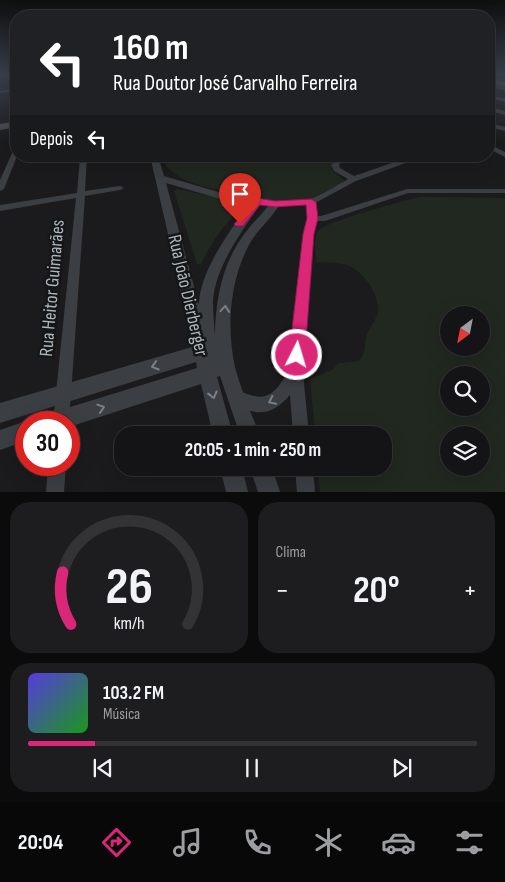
<!DOCTYPE html>
<html lang="pt">
<head>
<meta charset="utf-8">
<style>
	:root { --surface:#141416; --page:#1d1d1f; --text:#f1f3f6; --muted:#9d9ea1; --line:#333335; --accent:#db2777 }
	body { margin:0; font-family:"Sofia Sans Condensed",sans-serif; background:var(--page); color:var(--text); height:100vh; display:flex; flex-direction:column; font-size:19px; white-space:nowrap }
	* { box-sizing:border-box; margin:0 }
	p { font-size:16px; color:var(--muted) }
	.icon { flex:none; width:28px; height:28px; fill:none; stroke:currentColor; stroke-width:2; stroke-linecap:round; stroke-linejoin:round }
	.map { position:relative; height:492px; overflow:hidden }
	.drawer { display:flex; flex-direction:column; gap:10px; padding:10px; background:#0b0b0c; flex:1 }
	.drawer>* { flex:none }
	.top-card { position:absolute; left:10px; top:10px; width:485px; height:152px; border-radius:20px; box-shadow:0 5px 20px #0002,0 0 0 1px var(--line); background:#202124; color:#fff; overflow:hidden }
	.needle { width:32px; rotate:212deg }
	.buttons { position:absolute; left:440px; top:306px; display:grid; gap:10px }
	.buttons a { display:grid; place-items:center; width:50px; height:50px; border-radius:50%; background:var(--surface); box-shadow:0 5px 20px #0002,0 0 0 1px var(--line); font-size:25px }
	.speed { position:absolute; left:15px; top:411px; display:flex; gap:10px; font-size:25px; font-weight:700; text-align:center }
	.speed>* { display:grid; place-content:center; width:65px; height:65px; border-radius:50%; background:var(--surface); box-shadow:0 5px 20px #0002,0 0 0 1px var(--line); line-height:1 }
	.speed .limit { border:8px solid #d22; background:#fff; color:#111 }
	.pin { position:absolute; display:grid; place-items:center; width:42px; height:42px; color:#fff; margin:-51px -21px; border-radius:50% 50% 50% 0; rotate:-45deg; box-shadow:0 0 5px #0007 }
	.pin .icon { rotate:45deg }
	.me { position:absolute; width:55px; margin:-28px; rotate:5deg; stroke-linejoin:round; filter:drop-shadow(0 0 4px #0008) }
	.turn { display:flex; align-items:center; gap:18px; height:105px; padding:0 20px; font-size:22px }
	.turn .icon { width:65px; height:65px; stroke-width:2.5 }
	.turn b { display:block; font-size:35px; line-height:42px }
	.then { display:flex; align-items:center; height:48px; padding:0 20px; background:#0003; gap:10px; font-size:19px }
	.big { font-size:38px; font-weight:700; line-height:1.1 }
	.drawer .tile { flex:1; display:flex; flex-direction:column; justify-content:center; gap:8px; min-width:0; padding:0 18px; border-radius:20px; background:var(--page) }
	.drawer .dial { align-items:center; gap:0 }
	.dial svg { height:130px; overflow:visible; fill:none; stroke:var(--line); stroke-width:7; stroke-linecap:round; text-anchor:middle }
	.dial text { fill:var(--text); stroke:none }
	.song { display:flex; align-items:center; gap:15px }
	.cover { width:60px; height:60px; border-radius:8px; background:linear-gradient(135deg,hsl(250 70% 55%),hsl(120 70% 35%)) }
	.played { height:5px; border-radius:2px; background:linear-gradient(90deg,var(--accent) 15%,var(--line) 15%) }
	.keys { display:flex; justify-content:space-around; direction:ltr }
	.heat { display:flex; justify-content:space-between; align-items:center; font-size:28px; direction:ltr }
	.drawer .tiles { flex:1; display:grid; gap:10px; grid-template-columns:1fr 1fr }
	.tile:last-child { grid-column:span 2 }
	.trip { position:absolute; left:114px; top:426px; width:278px; height:50px; border-radius:20px; background:var(--surface); box-shadow:0 5px 20px #0002,0 0 0 1px var(--line); font-weight:700; line-height:50px; text-align:center }
	.tabs { display:flex; height:80px; justify-content:space-around; align-items:center; background:#080809; color:var(--muted) }
	.tabs .icon { width:35px; height:35px }
	.tabs .on { color:var(--accent) }
	.tabs b { font-size:22px; color:var(--text) }
	.map>svg:first-child { display:block }
	.green { fill:#212820; fill-rule:evenodd }
	.lines { fill:none; stroke-linecap:round; stroke-linejoin:round }
	.minor { fill:#3b3e42; fill-rule:evenodd }
	.tertiary { fill:#3b3e42; fill-rule:evenodd }
	.secondary { fill:#494e52; fill-rule:evenodd }
	.trunk { fill:#5f656a; fill-rule:evenodd }
	.oneway { stroke:#7a8085 }
	.route { fill:#db2777; stroke:#8e194d }
	.labels { text-anchor:middle; stroke-width:5; stroke-linejoin:round; paint-order:stroke }
	.street-label { font-size:19px; fill:#adb6bc; stroke:#151618 }
</style>
</head>
<body>
<div class="map">
<svg width="505" height="492" viewBox="0 0 505 492">
	<rect width="100%" height="100%" fill="#1b1b1d"/>
	<!-- green -->
	<path class="green" d="M160,156H338L331,164L333,171L344,180L343,183C332,189 321,198 309,201C298,203 281,204 270,201C264,199 258,196 252,195C221,189 176,189 160,156Z
		M177,189L243,203L244,206C223,226 214,238 201,264H197L174,191Z
		M420,197L505,198V492H320L318,468H382V435H315L310,379L332,370L339,363L359,361C368,349 363,342 368,332C371,325 377,319 378,311C379,293 363,271 347,265C338,262 325,263 316,262C316,254 313,238 318,231C325,222 405,200 420,197ZM449,315H481V348H449ZM449,375H481V408H449ZM449,435H481V468H449Z"/>
	<g class="lines">
		<!-- minor -->
		<path class="minor" d="M489,76L505,79V81L489,78Z
			M16,89V91L0,93V91Z
			M489,96L505,98V102L489,98Z
			M489,107L505,111V115L489,111Z
			M489,123L505,127V131L489,127Z
			M489,144L505,152V157L489,149Z
			M16,149L17,156L4,189L0,191V180L13,151Z
			M80,156H87L85,191L120,186L124,188L120,190L85,196L69,422H53L76,198L0,211V205L77,193Z
			M338,156H345L339,165L340,168L354,176L412,156H435L414,160L356,181L315,203L317,216H321L407,189H505V193H408L325,221H316L314,234L303,373L309,435H293L290,395C271,417 256,416 232,403L229,398L232,393L237,390C267,403 272,397 289,371L304,234L309,214L307,205L275,207L271,204C278,199 292,201 301,201C318,199 333,187 348,179L334,171L331,165Z
			M48,465H66L64,492H46Z
			M295,468H313L315,492H297Z"/>
		<!-- tertiary -->
		<path class="tertiary" d="M489,83L505,86V90L489,87Z
			M150,156H158L164,176L222,193L275,201L280,204C272,218 258,229 250,243C230,279 226,327 235,367C241,390 251,413 260,435H240L220,376L217,377L233,435H213L201,384L69,427V422H44L47,415L54,412L197,368L196,362L0,423V403L192,347L175,264ZM166,183L217,198L250,203C231,229 199,272 199,305ZM260,205L268,206C260,217 250,225 243,236C222,264 215,302 215,336C214,325 213,313 213,301C215,268 241,232 260,205Z
			M26,421L30,422H26V441L0,450V430Z
			M220,468H242L248,492H226Z
			M250,468H272L280,492H258Z"/>
		<!-- secondary -->
		<path class="secondary" d="M16,121V127L0,130V124Z"/>
		<!-- trunk -->
		<path class="trunk" d="M489,79L505,82V86L489,83Z"/>
	</g>
	<!-- one-way arrows -->
	<defs><path id="oneway-chevron" d="M-2-3.5L2.5 0L-2 3.5" fill="none" stroke-width="1.6" stroke-linecap="round" stroke-linejoin="round" transform="scale(1.25)"/></defs>
	<g class="oneway">
		<use href="#oneway-chevron" transform="translate(225 309) rotate(-85)"/>
		<use href="#oneway-chevron" transform="translate(155 366) rotate(163)"/>
		<use href="#oneway-chevron" transform="translate(213 395) rotate(76)"/>
		<use href="#oneway-chevron" transform="translate(272 401) rotate(154)"/>
		<use href="#oneway-chevron" transform="translate(101 408) rotate(-18)"/>
	</g>
	<!-- sky -->
	<linearGradient id="sky" x2="0" y2="1"><stop stop-color="#0f0f10"/><stop offset="0.52" stop-color="#393f4c"/><stop offset="1" stop-color="#393f4c" stop-opacity="0"/></linearGradient>
	<rect width="505" height="144" fill="url(#sky)"/>
	<!-- route -->
	<path class="route" d="M257,198L275,201L311,199L316,202L318,218L314,234L305,355L303,360L297,362L291,360L289,355L303,234L307,218L306,205L275,207L260,205L243,226H236L234,224L236,222L254,199Z"/>
	<g class="labels">
		<!-- street labels -->
		<g class="street-label">
			<text transform="translate(51 288) rotate(-85)" y="7">Rua Heitor Guimarães</text>
			<text transform="translate(189 295) rotate(77)" y="7">Rua João Dierberger</text>
		</g>
	</g>
</svg>
<div class="buttons">
<a><svg class="needle" viewBox="-14 -14 28 28"><path d="M0-13l5 13h-10z" fill="#e53935"/><path d="M0 13l5-13h-10z" fill="#9d9ea1"/></svg></a>
<a><svg class="icon" aria-label="search" viewBox="0 0 24 24"><circle cx="10" cy="10" r="6"/><path d="M15 15l6 6"/></svg></a>
<a><svg class="icon" aria-label="layers" viewBox="0 0 24 24"><path d="M12 4l9 5-9 5-9-5zM3 14l9 5 9-5"/></svg></a>
</div>
<div class="speed"><div class="limit">30</div></div>
<div class="pin" style="left:240px;top:224px;background:#d93025"><svg class="icon" aria-label="arrive" viewBox="0 0 24 24"><path d="M6 21V4h12l-3 4 3 4H6"/></svg></div>
<svg class="me" style="left:297px;top:355px" viewBox="-20 -20 40 40"><circle r="17" fill="#db2777" stroke="#fff" stroke-width="3"/><path d="M0-11L8 9 0 5-8 9z" fill="#fff"/></svg>
<div class="trip">20:05 · 1 min · 250 m</div>
<div class="top-card">
<div class="turn"><svg class="icon" aria-label="left" viewBox="0 0 24 24"><path d="M17 20v-9H6M10 6l-5 5 5 5"/></svg><div><b>160 m</b>Rua Doutor José Carvalho Ferreira</div></div>
<div class="then">Depois<svg class="icon" aria-label="left" viewBox="0 0 24 24"><path d="M17 20v-9H6M10 6l-5 5 5 5"/></svg></div>
</div>
</div>
<section class="drawer">
<div class="tiles">
<div class="tile dial"><svg viewBox="0 0 100 80">
<path d="M14 69A42 42 0 1 1 86 69"/>
<path d="M14 69A42 42 0 0 1 9 37" stroke="#db2777"/>
<text x="50" y="56" font-size="32" font-weight="700">26</text>
<text x="50" y="72" font-size="11">km/h</text>
</svg></div>
<div class="tile"><p>Clima</p>
<div class="heat"><a>−</a><b class="big">20°</b><a>+</a></div>
</div>
<div class="tile">
<div class="song"><i class="cover"></i><div><b>103.2 FM</b><p>Música</p></div></div>
<div class="played"></div>
<div class="keys"><svg class="icon" aria-label="previous" viewBox="0 0 24 24"><path d="M18 5L8 12l10 7zM5 5v14"/></svg><svg class="icon" aria-label="pause" viewBox="0 0 24 24"><path d="M8 5v14M16 5v14"/></svg><svg class="icon" aria-label="next" viewBox="0 0 24 24"><path d="M6 5l10 7-10 7zM19 5v14"/></svg></div>
</div>
</div>
</section>
<nav class="tabs">
<b>20:04</b>
<svg class="icon on" aria-label="directions" viewBox="0 0 24 24"><path d="M12 3l9 9-9 9-9-9zM9 14v-3h6M13 9l2 2-2 2"/></svg>
<svg class="icon" aria-label="music" viewBox="0 0 24 24"><path d="M9 18V5l10-2v13"/><circle cx="6" cy="18" r="3"/><circle cx="16" cy="16" r="3"/></svg>
<svg class="icon" aria-label="phone" viewBox="0 0 24 24"><path d="M5 4h4l2 5-3 2q2 4 5 5l2-3 5 2v4C11 20 4 13 5 4z"/></svg>
<svg class="icon" aria-label="climate" viewBox="0 0 24 24"><path d="M12 3v18M4 7l16 10M4 17L20 7"/></svg>
<svg class="icon" aria-label="car" viewBox="0 0 24 24"><path d="M5 17H2v-5l4-1 3-4h7l3 4 3 1v5h-3M9 17h6M6 11h13"/><circle cx="7" cy="17" r="2"/><circle cx="17" cy="17" r="2"/></svg>
<svg class="icon" aria-label="filters" viewBox="0 0 24 24"><path d="M4 7h16M4 17h16"/><circle cx="9" cy="7" r="2"/><circle cx="15" cy="17" r="2"/></svg>
</nav>
</body>
</html>
